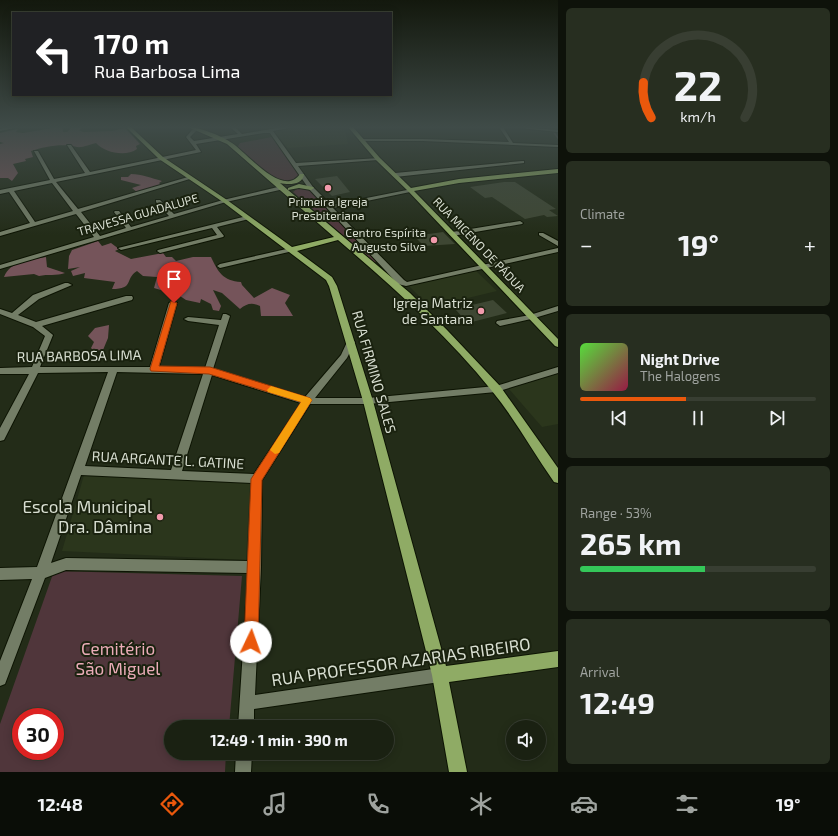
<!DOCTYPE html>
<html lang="en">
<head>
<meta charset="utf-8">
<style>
	:root { --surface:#1a2112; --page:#272e20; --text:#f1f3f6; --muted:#9fa39f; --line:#383e32; --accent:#ea580c }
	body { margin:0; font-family:"Exo 2",sans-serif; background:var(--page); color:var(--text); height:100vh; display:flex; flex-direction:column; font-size:15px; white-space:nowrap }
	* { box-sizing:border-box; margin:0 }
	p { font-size:13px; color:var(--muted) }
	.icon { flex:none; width:22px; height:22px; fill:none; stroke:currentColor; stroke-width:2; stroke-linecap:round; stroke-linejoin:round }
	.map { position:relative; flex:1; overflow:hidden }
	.side { display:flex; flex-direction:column; gap:8px; padding:8px; background:#0e120a; width:280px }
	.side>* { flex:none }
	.banner { position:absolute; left:12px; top:12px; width:380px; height:84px; border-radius:0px; box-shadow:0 2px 10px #0003,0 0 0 1px var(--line); background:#202124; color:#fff; overflow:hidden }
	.tools { position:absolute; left:506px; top:720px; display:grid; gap:8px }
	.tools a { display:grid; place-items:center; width:40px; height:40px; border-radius:50%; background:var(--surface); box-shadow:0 2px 10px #0003,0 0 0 1px var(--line); font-size:20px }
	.speed { position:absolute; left:12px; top:708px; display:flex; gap:8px; font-size:20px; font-weight:700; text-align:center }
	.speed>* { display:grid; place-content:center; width:52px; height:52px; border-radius:50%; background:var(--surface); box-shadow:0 2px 10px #0003,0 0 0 1px var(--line); line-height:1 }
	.speed .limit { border:6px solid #d22; background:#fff; color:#111 }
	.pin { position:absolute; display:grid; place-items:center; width:34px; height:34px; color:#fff; margin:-41px -17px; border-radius:50% 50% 50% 0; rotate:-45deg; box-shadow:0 0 4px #0007 }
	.pin .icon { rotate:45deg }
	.me { position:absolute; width:44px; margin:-22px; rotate:3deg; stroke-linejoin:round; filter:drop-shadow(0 0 3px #0008) }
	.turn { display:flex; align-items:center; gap:14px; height:84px; padding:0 16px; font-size:18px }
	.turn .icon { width:52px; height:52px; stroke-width:2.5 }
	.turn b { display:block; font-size:28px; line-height:34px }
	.big { font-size:30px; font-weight:700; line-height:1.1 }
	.side .tile { flex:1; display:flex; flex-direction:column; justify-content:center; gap:6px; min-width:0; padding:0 14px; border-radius:6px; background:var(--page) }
	.side .dial { align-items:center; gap:0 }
	.dial svg { height:104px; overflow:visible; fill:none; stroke:var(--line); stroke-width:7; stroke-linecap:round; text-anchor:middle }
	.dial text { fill:var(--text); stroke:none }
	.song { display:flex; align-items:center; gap:12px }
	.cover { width:48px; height:48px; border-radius:6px; background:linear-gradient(135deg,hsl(110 70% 55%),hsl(340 70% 35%)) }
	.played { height:4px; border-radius:2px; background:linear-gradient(90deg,var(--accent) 45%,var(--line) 45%) }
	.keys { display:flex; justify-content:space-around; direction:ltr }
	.heat { display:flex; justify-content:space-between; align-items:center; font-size:22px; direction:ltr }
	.charge { height:6px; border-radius:3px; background:linear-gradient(90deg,#34c759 53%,var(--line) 0) }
	.trip { position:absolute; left:164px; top:720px; width:230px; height:40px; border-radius:20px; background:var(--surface); box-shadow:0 2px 10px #0003,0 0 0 1px var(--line); font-weight:700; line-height:40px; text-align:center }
	.menu { display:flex; height:64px; justify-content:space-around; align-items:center; background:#0a0d07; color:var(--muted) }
	.menu .icon { width:28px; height:28px }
	.menu .active { color:var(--accent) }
	.menu b { font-size:18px; color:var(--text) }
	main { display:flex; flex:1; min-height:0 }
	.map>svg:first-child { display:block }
	.built { fill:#2b361c }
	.green { fill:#50363b; fill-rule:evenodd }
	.forest { fill:#75545a }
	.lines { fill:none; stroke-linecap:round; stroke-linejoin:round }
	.stream { stroke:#5e4c4d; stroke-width:1.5 }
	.building { fill:#3e4733 }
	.minor-casing { stroke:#0d1403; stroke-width:2 }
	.major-casing { stroke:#0d1403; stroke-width:2 }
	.minor { fill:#737d66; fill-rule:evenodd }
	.major { fill:#8fab65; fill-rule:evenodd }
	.route { fill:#ea580c; stroke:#983908 }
	.slow { fill:#f59e0b }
	.poi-dot { fill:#f29aac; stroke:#1a220f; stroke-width:1.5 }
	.labels { text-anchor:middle; stroke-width:4; stroke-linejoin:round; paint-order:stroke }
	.far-poi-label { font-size:12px; fill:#d8ded1; stroke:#1a220f }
	.far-street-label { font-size:12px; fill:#d8ded1; stroke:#1a220f }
	.poi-label { font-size:14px; fill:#d8ded1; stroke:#1a220f; text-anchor:end }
	.street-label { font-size:14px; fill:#d8ded1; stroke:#1a220f }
	.near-poi-label { font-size:17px; fill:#d8ded1; stroke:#1a220f; text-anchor:end }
	.near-park-label { font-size:17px; fill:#ebacb8; stroke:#1a220f }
	.near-street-label { font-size:17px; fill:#d8ded1; stroke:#1a220f }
</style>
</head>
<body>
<main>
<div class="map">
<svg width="558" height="772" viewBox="0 0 558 772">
	<rect width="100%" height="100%" fill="#232c18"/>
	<!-- built -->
	<path class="built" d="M299,127H347L342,128L346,134L348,144L288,148L273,132Z
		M475,270L497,291L430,307L409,286Z
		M558,374V424L542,427L509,389Z
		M84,475L250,483L246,560L62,551Z"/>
	<!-- green -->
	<path class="green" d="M272,137L303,178C290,200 249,157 237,148L240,143Z
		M308,188L378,262H374L293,192L297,189Z
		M54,571L242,576L229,727H171V753H226L225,772H0V724ZM21,717H55V751H21Z"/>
	<!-- forest -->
	<path class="forest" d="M59,127H62L63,132H67L72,127H84L79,130L83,132L112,131L125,128L140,144L136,146L137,149C126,157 105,153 96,143C91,144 82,148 77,147C64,143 45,146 31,151L33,157L25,159L26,161L13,164L18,173L12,181L8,178H0V144L4,143L0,142V133L18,129L16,132L23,133Z
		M131,174C142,174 151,178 162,181L159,183L161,185L138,193L132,188L141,185L121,180V177H128Z
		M98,241L102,246L111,243L119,249L115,251L131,259L163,253L166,257H172L176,261L193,257H211C218,272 223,281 241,282L242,285L254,298L272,288L290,295L285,303L293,316H261L260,306C252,302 246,304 240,309L222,293L213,290L221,306L219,311L213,310L211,304L201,299L200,303L186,300L180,296L183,288L178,285L172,287L165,286L164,291L154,288L157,277L143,276L137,271C124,279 135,289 112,289L115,282L84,278L85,273L73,276L71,271L80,267L68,269L69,256L72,250Z
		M46,257L47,267L65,273C56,276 48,274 39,276L34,274L4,277C10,261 30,260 46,257Z
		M109,325L108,338L103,350L94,351L91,348L94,342L88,336L95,328Z"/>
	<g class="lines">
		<!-- stream -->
		<path class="stream" d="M550,127L558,138"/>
	</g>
	<!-- building -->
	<path class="building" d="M337,176L350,192L332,196L315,179Z
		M504,182H515L556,209L549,210L558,216L547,217L544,215L525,219L492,197L485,198L470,187Z
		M443,232L455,244L424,246L414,236Z
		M493,300L507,313L468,323L455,309Z"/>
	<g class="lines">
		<!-- minor casing -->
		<g class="minor-casing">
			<path id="minor" d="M8,127H19L0,131V129Z
				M230,127H235L242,134L282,127H294L273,131L296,163L380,158V159L378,160L298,166L313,187L331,205L412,189L413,190L410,192L333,208L404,280L407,282L558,248V252L406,286L398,284L309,189L272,136L270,133H264L196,144L201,152L56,182L78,209L188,177L193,178L81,212L100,236L126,228L114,212L115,211H119L131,227L169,216L156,202V200H160L174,214L223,200L282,186L285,188L284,189L226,202L0,269V265L94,237L76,214L0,236V232L30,223L9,192L0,194V190L50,180L34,151H38L54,179L85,173L67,145H71L90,172L196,150L186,137L193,129L197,130L190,137L194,141L238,134ZM52,183L73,211L35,222L14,191Z
				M499,127H503L513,143L558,145V147L423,141H361L359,140L361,139H423L509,142Z
				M518,127L558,130V132L520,128Z
				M522,161H524V163L395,177L392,175L395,173Z
				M247,216L250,218L249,219L217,227L224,236L223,237L160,253L157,251L158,250L217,235L212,228L121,250L118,248Z
				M520,221L523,223L522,224L452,236L449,234L452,232Z
				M539,233H543L558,241V246L539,235Z
				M291,248L294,250L293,251L220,268L217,266L220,264Z
				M65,283H68L72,285L39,299L18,315L36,322L126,296H132L133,298L132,300L42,326L53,335L40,367H150L169,303L173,301L177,303L159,367L205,368L219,325L188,321L184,319L188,317L221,320L223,314H226L230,316L213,369L305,397L341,355L348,340L351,339L355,342L347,358L315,398H368L496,386L558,367V373L496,392L368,404H310L262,480L261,567L255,695L440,668L445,670L447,675L445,680L440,682L254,709V727H238L248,573L66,570L45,578L5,684L0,686V661L32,579L0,580V568L37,567L108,372L38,373L4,440L0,441V428L29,374H0V368L32,367L45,336L33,327L0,314V309L12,313L33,295ZM117,372L203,374L171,470L85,466ZM212,375L301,403L254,474L182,471ZM81,475L252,483L249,561L66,558L51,563Z
				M558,306V311L531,319L500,326L496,323L497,321L530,315Z
				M236,753H252L251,772H235Z"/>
		</g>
		<!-- major casing -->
		<g class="major-casing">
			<path id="major" d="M126,127H131L163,157L227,200L292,247L334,237L227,144L188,127C199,127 222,136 232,143C246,152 283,199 300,174H304C303,185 289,185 280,183L288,190V188L299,184L313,187L314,188L311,190L299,188L288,190L410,293L447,330L500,386L558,468V483L554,482C533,452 515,419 492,391C447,335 393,287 338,240L297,251L332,277L337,286L373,401L446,666L558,651V667L449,682L467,772H449L432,675L363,401L329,286L326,280L223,202L159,159Z
				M348,127H353L380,158L411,188L459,179L558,169V173L459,183L414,191L558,339V347L555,346L408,191L376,160Z"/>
		</g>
		<!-- minor -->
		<use href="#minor" class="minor"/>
		<!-- major -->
		<use href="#major" class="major"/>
	</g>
	<!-- sky -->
	<linearGradient id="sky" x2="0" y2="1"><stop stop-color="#13180d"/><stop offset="0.54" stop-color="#3f4b48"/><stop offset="1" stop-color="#3f4b48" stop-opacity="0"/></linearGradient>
	<rect width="558" height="235" fill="url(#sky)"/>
	<!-- route -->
	<path class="route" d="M171,301L177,303L159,366L210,367L310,398L312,400L262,480L258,642L256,647L251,649L246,647L244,642L251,479L301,402L209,374L151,371L150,369Z"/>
	<!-- slow -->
	<path class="slow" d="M271,386L310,398L312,400L279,453L275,454L270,450L301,402L268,392L267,390Z"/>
	<!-- markers -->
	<g class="poi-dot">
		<circle cx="328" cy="188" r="4"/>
		<circle cx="434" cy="240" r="4"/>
		<circle cx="481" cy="311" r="4"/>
		<circle cx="160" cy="517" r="4"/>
	</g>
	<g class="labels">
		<!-- far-poi labels -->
		<g class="far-poi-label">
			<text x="328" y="206">Primeira Igreja<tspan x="328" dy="14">Presbiteriana</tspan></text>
			<text x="426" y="237" text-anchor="end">Centro Espírita<tspan x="426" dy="14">Augusto Silva</tspan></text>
		</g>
		<!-- far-street labels -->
		<g class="far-street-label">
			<text transform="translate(138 215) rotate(-16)" y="4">TRAVESSA GUADALUPE</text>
			<text transform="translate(479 245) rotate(46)" y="4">RUA MICENO DE PÁDUA</text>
		</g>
		<!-- poi labels -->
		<g class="poi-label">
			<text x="473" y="308">Igreja Matriz<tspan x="473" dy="16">de Santana</tspan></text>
		</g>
		<!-- street labels -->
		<g class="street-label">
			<text transform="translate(79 356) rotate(-1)" y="5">RUA BARBOSA LIMA</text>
			<text transform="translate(374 372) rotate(74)" y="5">RUA FIRMINO SALES</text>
			<text transform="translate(168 460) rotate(3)" y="5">RUA ARGANTE L. GATINE</text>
		</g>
		<!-- near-poi labels -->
		<g class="near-poi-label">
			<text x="152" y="513">Escola Municipal<tspan x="152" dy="20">Dra. Dâmina</tspan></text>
		</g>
		<!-- near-park labels -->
		<g class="near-park-label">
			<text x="118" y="655">Cemitério<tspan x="118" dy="20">São Miguel</tspan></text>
		</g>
		<!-- near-street labels -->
		<g class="near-street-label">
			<text transform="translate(401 662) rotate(-8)" y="6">RUA PROFESSOR AZARIAS RIBEIRO</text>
		</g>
	</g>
</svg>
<div class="tools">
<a><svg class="icon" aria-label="sound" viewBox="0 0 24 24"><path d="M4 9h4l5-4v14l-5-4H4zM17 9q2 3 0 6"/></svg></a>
</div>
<div class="speed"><div class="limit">30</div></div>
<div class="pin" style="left:174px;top:303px;background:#d93025"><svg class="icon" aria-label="arrive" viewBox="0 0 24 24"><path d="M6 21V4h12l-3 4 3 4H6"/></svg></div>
<svg class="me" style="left:251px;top:642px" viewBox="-20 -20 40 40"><circle r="19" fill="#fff"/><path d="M0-13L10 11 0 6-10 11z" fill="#ea580c"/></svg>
<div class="trip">12:49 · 1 min · 390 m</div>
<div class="banner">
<div class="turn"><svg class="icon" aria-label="left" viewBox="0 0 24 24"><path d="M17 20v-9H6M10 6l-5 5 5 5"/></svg><div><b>170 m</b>Rua Barbosa Lima</div></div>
</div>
</div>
<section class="side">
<div class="tile dial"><svg viewBox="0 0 100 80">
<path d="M14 69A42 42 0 1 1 86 69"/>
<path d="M14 69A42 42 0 0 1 8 42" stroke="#ea580c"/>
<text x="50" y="56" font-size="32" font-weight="700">22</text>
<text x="50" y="72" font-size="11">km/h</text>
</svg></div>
<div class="tile"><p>Climate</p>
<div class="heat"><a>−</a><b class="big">19°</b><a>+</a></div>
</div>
<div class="tile">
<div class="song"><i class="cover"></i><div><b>Night Drive</b><p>The Halogens</p></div></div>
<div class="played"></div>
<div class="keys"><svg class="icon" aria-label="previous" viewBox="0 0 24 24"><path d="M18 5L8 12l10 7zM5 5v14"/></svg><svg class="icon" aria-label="pause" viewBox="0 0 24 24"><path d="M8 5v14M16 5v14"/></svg><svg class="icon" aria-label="next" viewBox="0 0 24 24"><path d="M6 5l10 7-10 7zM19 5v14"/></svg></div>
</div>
<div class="tile"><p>Range · 53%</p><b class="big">265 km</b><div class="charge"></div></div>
<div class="tile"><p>Arrival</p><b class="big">12:49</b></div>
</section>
</main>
<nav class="menu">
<b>12:48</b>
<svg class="icon active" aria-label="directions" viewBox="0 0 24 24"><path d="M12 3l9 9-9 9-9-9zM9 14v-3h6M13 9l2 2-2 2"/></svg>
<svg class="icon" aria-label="music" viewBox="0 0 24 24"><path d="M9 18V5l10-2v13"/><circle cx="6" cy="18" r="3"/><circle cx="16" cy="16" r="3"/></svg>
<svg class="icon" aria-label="phone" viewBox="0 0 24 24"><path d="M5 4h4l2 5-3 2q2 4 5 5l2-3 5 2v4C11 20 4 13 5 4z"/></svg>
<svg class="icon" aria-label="climate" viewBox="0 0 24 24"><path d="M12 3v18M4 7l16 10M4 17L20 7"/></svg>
<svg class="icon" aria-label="car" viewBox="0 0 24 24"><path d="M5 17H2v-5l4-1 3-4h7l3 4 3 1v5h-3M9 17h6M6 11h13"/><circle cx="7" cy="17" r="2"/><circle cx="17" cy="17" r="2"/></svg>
<svg class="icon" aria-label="filters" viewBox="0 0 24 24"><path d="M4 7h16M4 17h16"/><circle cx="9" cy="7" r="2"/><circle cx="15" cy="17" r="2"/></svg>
<b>19°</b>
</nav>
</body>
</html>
